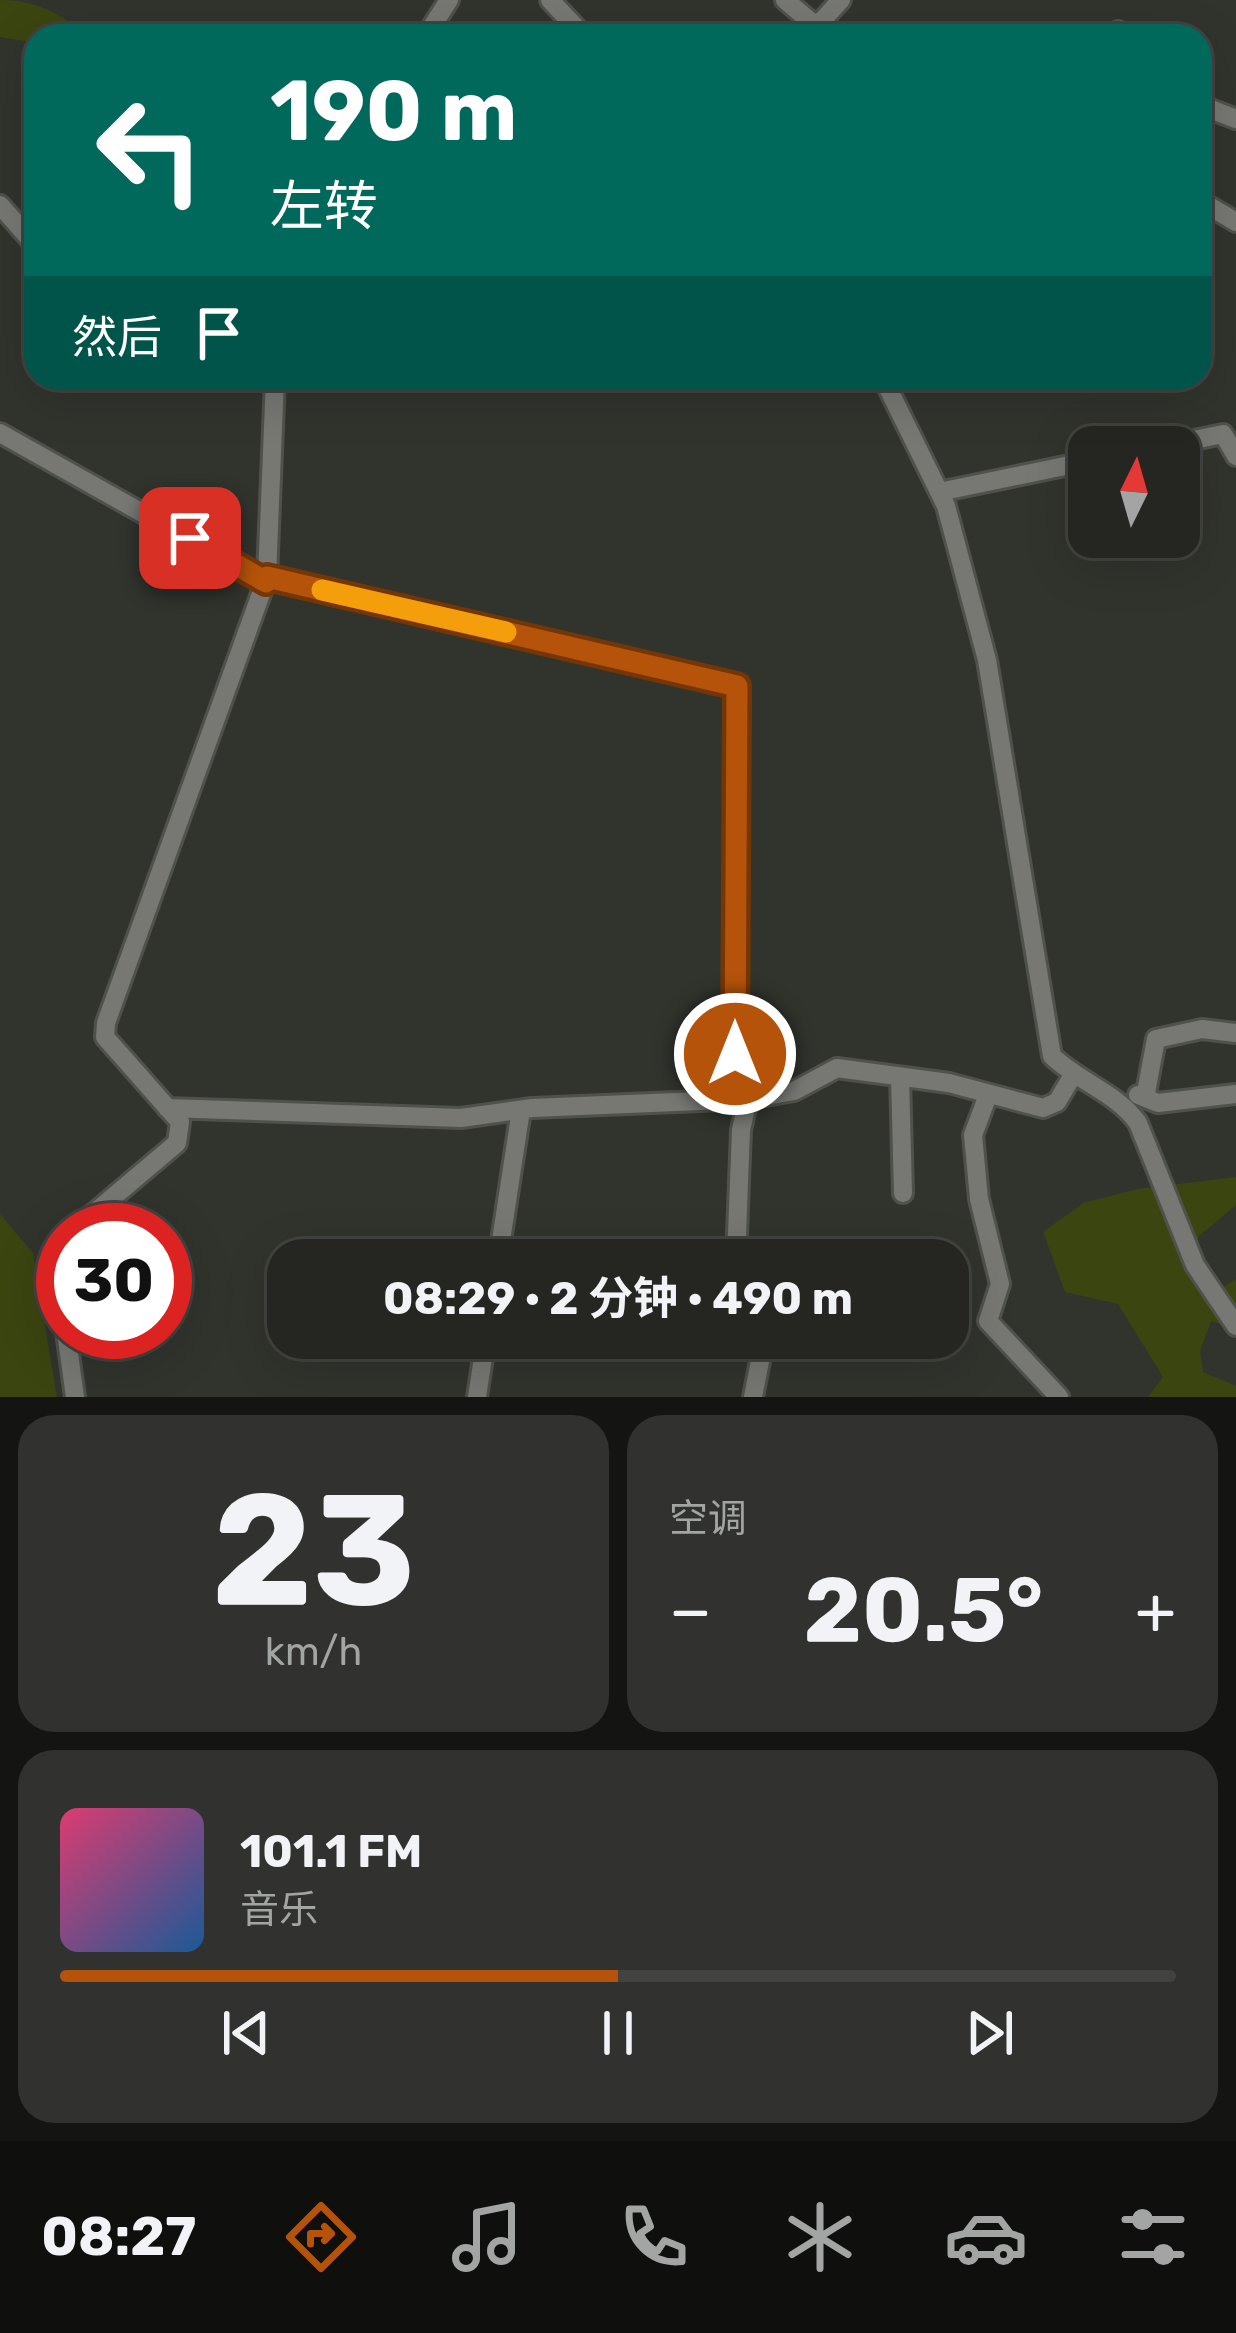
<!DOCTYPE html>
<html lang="zh">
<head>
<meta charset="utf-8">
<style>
	:root { --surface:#252622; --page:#31322f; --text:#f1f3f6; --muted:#a3a5a5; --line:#424340; --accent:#b45309 }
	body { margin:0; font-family:Rubik,"Noto Sans SC",sans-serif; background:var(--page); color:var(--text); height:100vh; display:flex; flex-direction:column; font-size:45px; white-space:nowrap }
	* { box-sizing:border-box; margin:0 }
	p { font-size:39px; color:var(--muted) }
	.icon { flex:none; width:66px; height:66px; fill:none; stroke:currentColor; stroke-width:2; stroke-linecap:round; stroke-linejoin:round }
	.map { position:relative; height:1397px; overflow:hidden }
	.details { display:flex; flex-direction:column; gap:18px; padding:18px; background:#141513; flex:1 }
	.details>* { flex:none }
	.top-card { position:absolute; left:24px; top:24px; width:1188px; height:366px; border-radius:36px; box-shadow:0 12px 48px #0002,0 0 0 3px var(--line); background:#00695c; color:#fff; overflow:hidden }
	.needle { width:78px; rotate:5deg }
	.tools { position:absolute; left:1068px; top:426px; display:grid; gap:24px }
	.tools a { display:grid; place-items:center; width:132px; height:132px; border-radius:24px; background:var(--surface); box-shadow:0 12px 48px #0002,0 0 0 3px var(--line); font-size:60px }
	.speed { position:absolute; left:36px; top:1203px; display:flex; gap:24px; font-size:60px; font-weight:700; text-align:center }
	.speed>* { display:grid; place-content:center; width:156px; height:156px; border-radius:50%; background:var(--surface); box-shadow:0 12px 48px #0002,0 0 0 3px var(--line); line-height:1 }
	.speed .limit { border:18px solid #d22; background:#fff; color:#111 }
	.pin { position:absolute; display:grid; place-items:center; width:102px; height:102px; color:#fff; margin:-51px; border-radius:24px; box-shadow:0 6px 18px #0006 }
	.me { position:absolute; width:132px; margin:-66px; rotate:0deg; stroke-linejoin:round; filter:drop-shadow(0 0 9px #0008) }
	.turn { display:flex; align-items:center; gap:42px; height:252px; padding:0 48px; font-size:54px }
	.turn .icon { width:156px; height:156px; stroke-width:2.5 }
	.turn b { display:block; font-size:84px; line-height:102px }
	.then { display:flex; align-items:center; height:114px; padding:0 48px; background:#0003; gap:24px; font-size:45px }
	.big { font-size:90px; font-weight:700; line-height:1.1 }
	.details .card { flex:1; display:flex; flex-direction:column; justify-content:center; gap:18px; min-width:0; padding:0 42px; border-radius:36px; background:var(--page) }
	.details .dial { align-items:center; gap:0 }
	.dial b { font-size:156px; line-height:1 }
	.song { display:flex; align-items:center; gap:36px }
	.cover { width:144px; height:144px; border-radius:18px; background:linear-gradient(135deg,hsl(340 70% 55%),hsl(210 70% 35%)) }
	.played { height:12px; border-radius:6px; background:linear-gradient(90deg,var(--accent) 50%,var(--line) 50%) }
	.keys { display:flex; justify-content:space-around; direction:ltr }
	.heat { display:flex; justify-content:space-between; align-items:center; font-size:66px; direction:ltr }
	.details .tiles { flex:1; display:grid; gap:18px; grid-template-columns:1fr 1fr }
	.card:last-child { grid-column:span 2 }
	.trip { position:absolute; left:267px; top:1239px; width:702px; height:120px; border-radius:36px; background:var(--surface); box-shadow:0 12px 48px #0002,0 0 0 3px var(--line); font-weight:700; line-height:120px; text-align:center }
	.tab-bar { display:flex; height:192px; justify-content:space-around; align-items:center; background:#0f0f0e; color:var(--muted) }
	.tab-bar .icon { width:84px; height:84px }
	.tab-bar .current { color:var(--accent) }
	.tab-bar b { font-size:54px; color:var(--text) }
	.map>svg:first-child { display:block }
	.green { fill:#3b4510 }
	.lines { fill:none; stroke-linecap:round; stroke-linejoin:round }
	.minor-casing { stroke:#4f514b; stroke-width:24 }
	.minor { stroke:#777774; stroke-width:18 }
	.route-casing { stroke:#753606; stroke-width:30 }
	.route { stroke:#b45309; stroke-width:21 }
	.slow { stroke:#f59e0b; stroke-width:21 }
</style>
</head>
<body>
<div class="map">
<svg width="1236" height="1397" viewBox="0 0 1236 1397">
	<rect width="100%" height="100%" fill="#31332d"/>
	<!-- green -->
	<path class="green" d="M0,0C35,0 61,13 88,36H36V43L0,37Z
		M1236,1177V1205L1199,1236L1188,1270L1223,1287L1236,1279V1328L1211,1321L1200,1351L1203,1372L1236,1386V1397H1148L1163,1377L1118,1304L1065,1292L1043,1232L1083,1203L1137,1189Z
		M0,1214L33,1253L57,1397H0Z"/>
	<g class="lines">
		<!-- minor casing -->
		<g class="minor-casing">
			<path id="minor" d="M550,0L584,36
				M785,0L816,26
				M426,36L449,0
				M808,36L841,0
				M1117,36L1118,31
				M1200,105L1236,119
				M1204,203L1236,222
				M0,205L36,246
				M883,378L946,506L987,660L1052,1056C1079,1082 1117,1093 1138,1123L1195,1265L1236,1326
				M0,433L265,582
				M1160,447L1223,434L1236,456
				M939,492L1089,461
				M267,577L737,685L735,1100
				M900,1077L903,1193
				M988,1095L973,1135L979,1199L1000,1284L988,1321L1059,1397
				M1138,1095L1158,1103L1236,1094
				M1145,1098L1156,1039L1202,1029L1236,1033
				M167,1108L461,1118L532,1108L748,1099L794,1091L837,1068L949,1083L1043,1108L1057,1102L1073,1075
				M74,1230L177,1143L180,1122L105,1037L106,1023L267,577L275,378
				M63,1243L57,1267L63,1309
				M498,1260L521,1110
				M736,1260L741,1130L748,1099
				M66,1332L75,1397
				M477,1397L486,1338
				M753,1397L762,1351L757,1338"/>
		</g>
		<!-- minor -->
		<use href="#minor" class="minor"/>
	</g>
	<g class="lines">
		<!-- route casing -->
		<g class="route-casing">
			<path id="route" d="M190,538L266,582L267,577L737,686L735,1054"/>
		</g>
		<!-- route -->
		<use href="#route" class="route"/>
		<!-- slow -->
		<path class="slow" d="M322,590L506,632"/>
	</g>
</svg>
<div class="tools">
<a><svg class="needle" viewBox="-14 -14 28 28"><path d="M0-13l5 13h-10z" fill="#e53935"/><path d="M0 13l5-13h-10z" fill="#a3a5a5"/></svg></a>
</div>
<div class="speed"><div class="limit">30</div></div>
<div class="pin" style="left:190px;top:538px;background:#d93025"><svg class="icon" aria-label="arrive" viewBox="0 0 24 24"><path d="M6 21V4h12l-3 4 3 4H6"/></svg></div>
<svg class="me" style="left:735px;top:1054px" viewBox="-20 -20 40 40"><circle r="17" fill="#b45309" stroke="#fff" stroke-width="3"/><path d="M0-11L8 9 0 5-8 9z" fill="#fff"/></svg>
<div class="trip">08:29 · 2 分钟 · 490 m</div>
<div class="top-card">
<div class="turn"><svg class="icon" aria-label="left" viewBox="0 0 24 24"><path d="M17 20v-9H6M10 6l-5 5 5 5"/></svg><div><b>190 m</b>左转</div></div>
<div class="then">然后<svg class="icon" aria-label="arrive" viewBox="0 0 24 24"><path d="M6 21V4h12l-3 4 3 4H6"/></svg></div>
</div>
</div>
<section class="details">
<div class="tiles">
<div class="card dial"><b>23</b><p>km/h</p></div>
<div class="card"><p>空调</p>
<div class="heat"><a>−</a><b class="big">20.5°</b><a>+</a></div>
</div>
<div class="card">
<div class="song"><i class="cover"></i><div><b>101.1 FM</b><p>音乐</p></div></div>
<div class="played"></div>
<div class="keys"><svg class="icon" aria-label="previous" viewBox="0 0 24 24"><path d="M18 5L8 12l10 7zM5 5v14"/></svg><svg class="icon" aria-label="pause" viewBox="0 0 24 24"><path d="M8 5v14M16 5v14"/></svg><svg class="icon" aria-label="next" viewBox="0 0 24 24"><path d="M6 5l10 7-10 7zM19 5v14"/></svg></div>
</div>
</div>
</section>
<nav class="tab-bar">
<b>08:27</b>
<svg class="icon current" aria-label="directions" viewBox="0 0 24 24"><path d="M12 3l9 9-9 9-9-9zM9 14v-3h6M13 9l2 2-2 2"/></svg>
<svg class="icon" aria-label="music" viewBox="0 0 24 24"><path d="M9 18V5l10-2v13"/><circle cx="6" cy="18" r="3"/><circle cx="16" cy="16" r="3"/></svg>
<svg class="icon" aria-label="phone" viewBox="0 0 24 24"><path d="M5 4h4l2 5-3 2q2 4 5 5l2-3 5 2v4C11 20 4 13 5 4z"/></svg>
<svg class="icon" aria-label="climate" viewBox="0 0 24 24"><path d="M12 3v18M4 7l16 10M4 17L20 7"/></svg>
<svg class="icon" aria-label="car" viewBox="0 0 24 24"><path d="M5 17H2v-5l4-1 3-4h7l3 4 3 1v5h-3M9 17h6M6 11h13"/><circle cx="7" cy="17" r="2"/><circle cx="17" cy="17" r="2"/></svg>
<svg class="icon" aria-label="filters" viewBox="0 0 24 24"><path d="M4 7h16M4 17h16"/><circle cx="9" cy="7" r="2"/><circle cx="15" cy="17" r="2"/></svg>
</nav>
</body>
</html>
